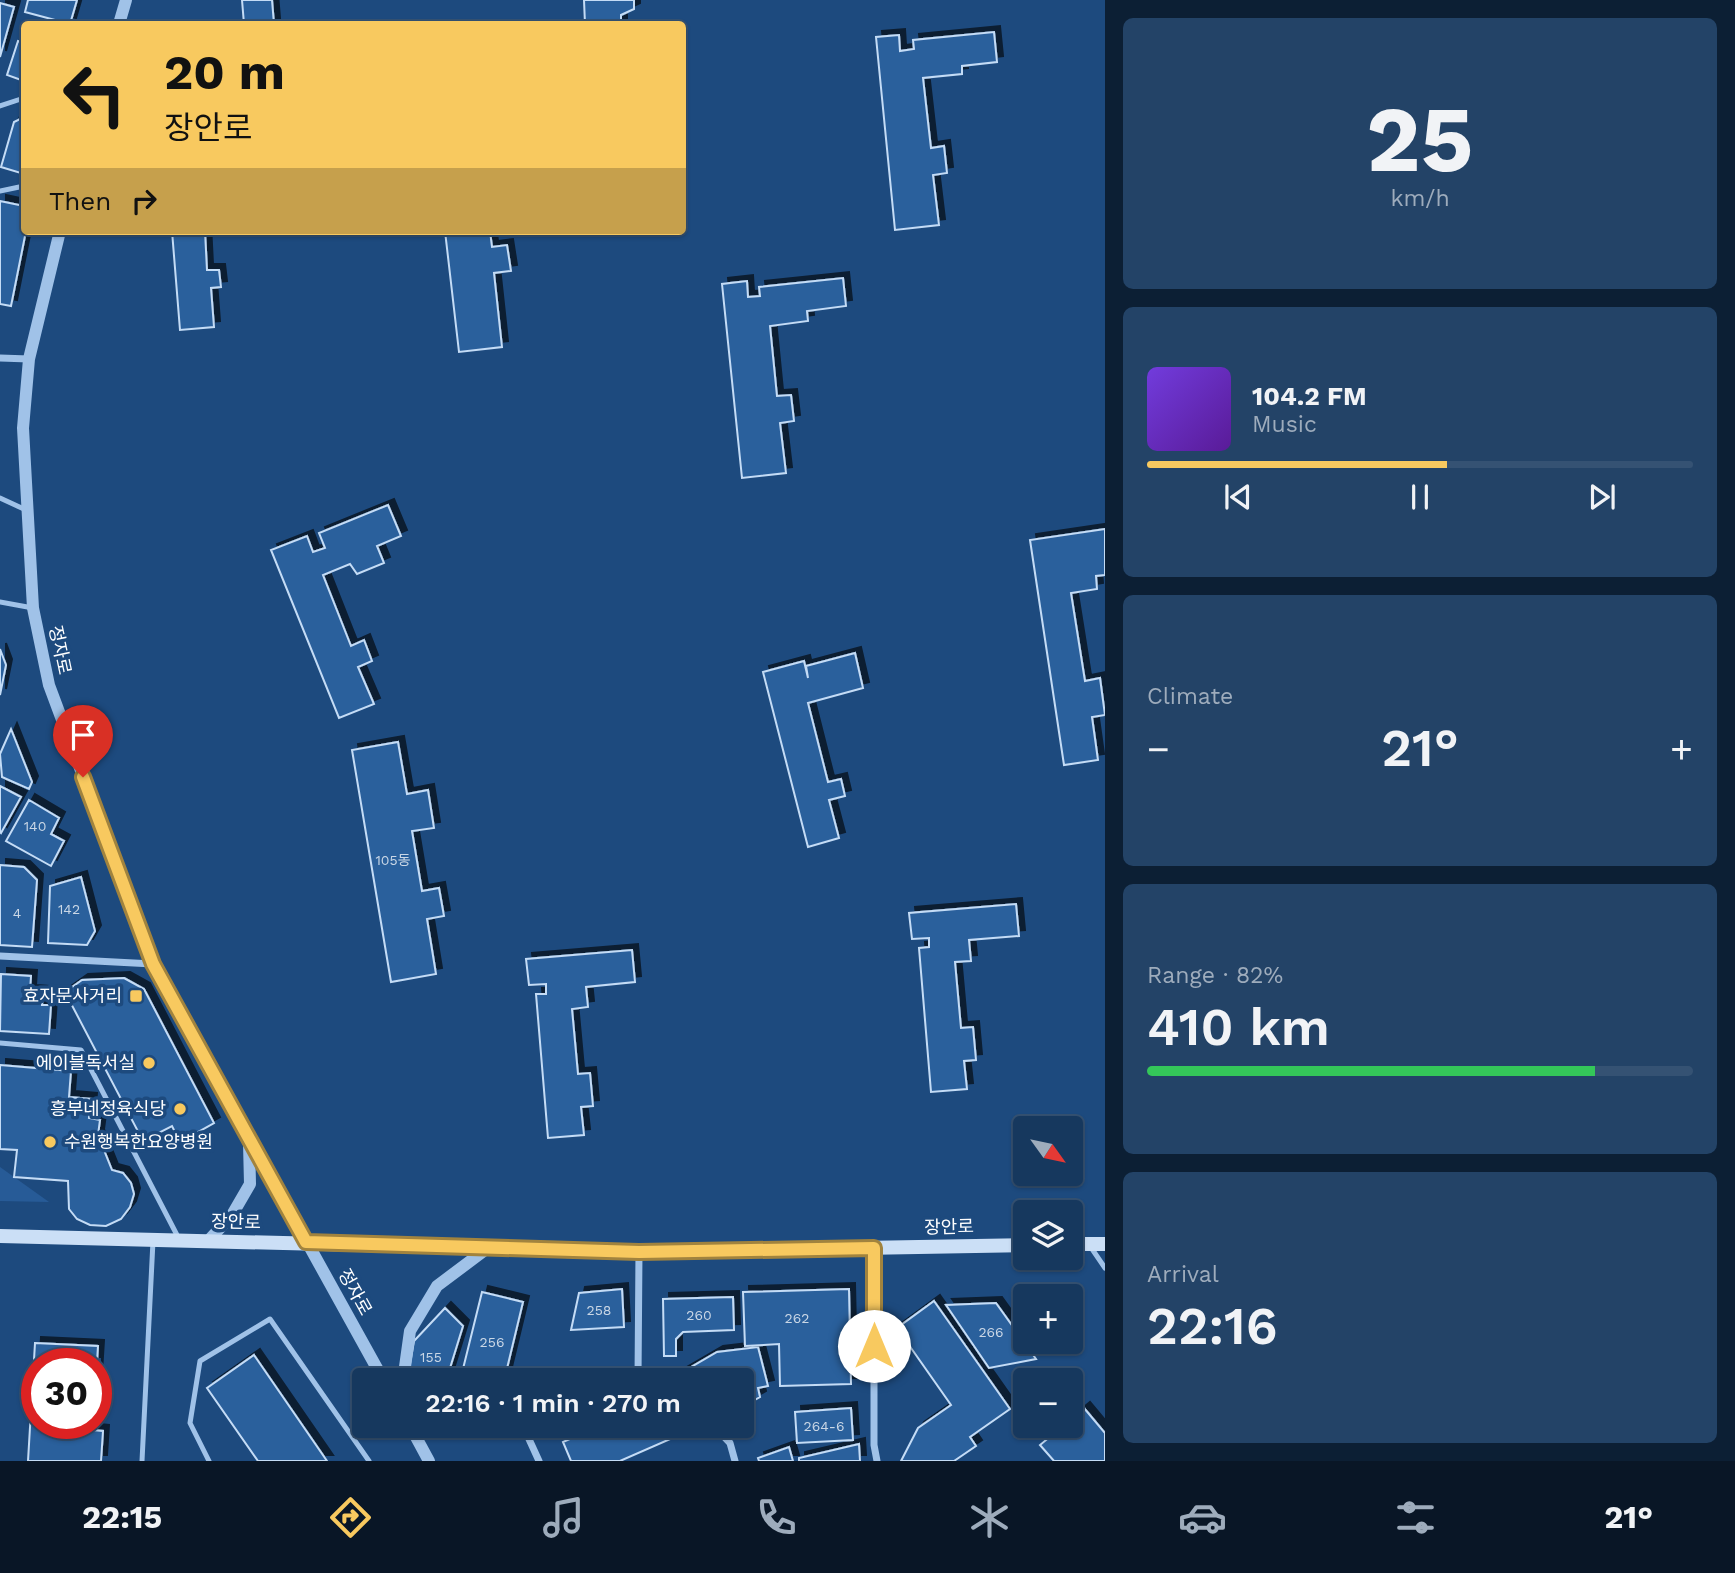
<!DOCTYPE html>
<html lang="en">
<head>
<meta charset="utf-8">
<style>
	:root { --surface:#16385e; --page:#234367; --text:#f1f3f6; --muted:#9eacbc; --line:#355273; --accent:#f8c95f }
	body { margin:0; font-family:"Work Sans","Noto Sans KR",sans-serif; background:var(--page); color:var(--text); height:100vh; display:flex; flex-direction:column; font-size:26px; white-space:nowrap }
	* { box-sizing:border-box; margin:0 }
	p { font-size:23px; color:var(--muted) }
	.icon { flex:none; width:38px; height:38px; fill:none; stroke:currentColor; stroke-width:2; stroke-linecap:round; stroke-linejoin:round }
	.map { position:relative; flex:1; overflow:hidden }
	.panel { display:flex; flex-direction:column; gap:18px; padding:18px; background:#0c1f34; width:630px }
	.panel>* { flex:none }
	.guide { position:absolute; left:21px; top:21px; width:665px; height:214px; border-radius:7px; box-shadow:0 2px 5px #0004,0 0 0 2px var(--line); background:#f8c95f; color:#111; overflow:hidden }
	.needle { width:46px; rotate:123deg }
	.buttons { position:absolute; left:1013px; top:1116px; display:grid; gap:14px }
	.buttons a { display:grid; place-items:center; width:70px; height:70px; border-radius:7px; background:var(--surface); box-shadow:0 2px 5px #0004,0 0 0 2px var(--line); font-size:35px }
	.speed { position:absolute; left:21px; top:1348px; display:flex; gap:14px; font-size:35px; font-weight:700; text-align:center }
	.speed>* { display:grid; place-content:center; width:91px; height:91px; border-radius:50%; background:var(--surface); box-shadow:0 2px 5px #0004,0 0 0 2px var(--line); line-height:1 }
	.speed .limit { border:10px solid #d22; background:#fff; color:#111 }
	.pin { position:absolute; display:grid; place-items:center; width:60px; height:60px; color:#fff; margin:-72px -30px; border-radius:50% 50% 50% 0; rotate:-45deg; box-shadow:0 0 7px #0007 }
	.pin .icon { rotate:45deg }
	.me { position:absolute; width:77px; margin:-38px; rotate:0deg; stroke-linejoin:round; filter:drop-shadow(0 0 5px #0008) }
	.turn { display:flex; align-items:center; gap:24px; height:147px; padding:0 28px; font-size:32px }
	.turn .icon { width:91px; height:91px; stroke-width:2.5 }
	.turn b { display:block; font-size:49px; line-height:60px }
	.then { display:flex; align-items:center; height:66px; padding:0 28px; background:#0003; gap:14px; font-size:26px }
	.big { font-size:52px; font-weight:600; line-height:1.1 }
	.panel .widget { flex:1; display:flex; flex-direction:column; justify-content:center; gap:10px; min-width:0; padding:0 24px; border-radius:10px; background:var(--page) }
	.panel .dial { align-items:center; gap:0 }
	.dial b { font-size:91px; line-height:1 }
	.song { display:flex; align-items:center; gap:21px }
	.cover { width:84px; height:84px; border-radius:10px; background:linear-gradient(135deg,hsl(260 70% 55%),hsl(270 70% 35%)) }
	.played { height:7px; border-radius:4px; background:linear-gradient(90deg,var(--accent) 55%,var(--line) 55%) }
	.keys { display:flex; justify-content:space-around; direction:ltr }
	.heat { display:flex; justify-content:space-between; align-items:center; font-size:38px; direction:ltr }
	.charge { height:10px; border-radius:5px; background:linear-gradient(90deg,#34c759 82%,var(--line) 0) }
	.trip { position:absolute; left:352px; top:1368px; width:402px; height:70px; border-radius:7px; background:var(--surface); box-shadow:0 2px 5px #0004,0 0 0 2px var(--line); font-weight:600; line-height:70px; text-align:center }
	.dock { display:flex; height:112px; justify-content:space-around; align-items:center; background:#091626; color:var(--muted) }
	.dock .icon { width:49px; height:49px }
	.dock .current { color:var(--accent) }
	.dock b { font-size:32px; color:var(--text) }
	main { display:flex; flex:1; min-height:0 }
	.map>svg:first-child { display:block }
	.green { fill:#275b97 }
	.building { fill:#2c609c; stroke:#c4dcf6; stroke-width:2; filter:url(#shadow) }
	.lines { fill:none; stroke-linecap:round; stroke-linejoin:round }
	.service { stroke:#a0c2e8; stroke-width:5 }
	.minor { stroke:#a0c2e8; stroke-width:7 }
	.tertiary { stroke:#a0c2e8; stroke-width:12 }
	.secondary { stroke:#cbdff6; stroke-width:14 }
	.route-casing { stroke:#a1833e; stroke-width:18 }
	.route { stroke:#f8c95f; stroke-width:12 }
	.poi-dot { fill:#f8c95f; stroke:#1d4a7e; stroke-width:2.5 }
	.labels { text-anchor:middle; stroke-width:7; stroke-linejoin:round; paint-order:stroke }
	.number-label { font-size:14px; fill:#cad7e6 }
	.street-label { font-size:18px; fill:#fff; stroke:#1d4a7e }
	.poi-label { font-size:18px; fill:#fff; stroke:#1d4a7e; text-anchor:end }
</style>
</head>
<body>
<main>
<div class="map">
<svg width="1105" height="1461" viewBox="0 0 1105 1461">
	<defs>
		<filter id="shadow"><feDropShadow dx="6" dy="-6" stdDeviation="0" flood-color="#0009"/></filter>
	</defs>
	<rect width="100%" height="100%" fill="#1d4a7e"/>
	<!-- green -->
	<path class="green" d="M0,1167L49,1202L0,1201Z"/>
	<!-- building -->
	<path class="building" d="M28,0H77L70,24L25,12Z
		M242,0H272L274,24H244Z
		M584,0H634V9L621,15V24H585Z
		M0,3L14,7L0,57Z
		M994,32L997,62L962,66V74L923,78L931,148L944,146L947,173L933,175L939,225L895,230L876,37L899,35L900,51L914,49L913,40Z
		M18,41L24,43V81L7,75Z
		M24,117V174L1,167L14,122Z
		M0,201L24,206L26,231L11,306L0,304Z
		M172,231H205L207,270H219L221,287L211,288L214,327L180,330Z
		M445,231H490L492,247L507,245L511,271L494,273L502,347L459,352Z
		M843,278L846,306L807,311L808,321L770,326L777,396L791,395L794,421L780,423L786,473L742,478L722,284L747,281L748,297L760,296L759,287Z
		M388,505L401,536L377,546L384,563L357,574L350,564L323,575L351,646L364,640L372,661L358,667L374,704L339,718L271,550L307,536L313,552L325,548L319,533Z
		M1105,529V575L1096,576L1097,589L1071,593L1085,681L1100,678L1105,715L1092,717L1098,760L1064,765L1030,540Z
		M0,649L6,665L0,695Z
		M855,653L863,688L808,703L828,782L841,779L845,796L829,800L839,838L808,847L763,672L804,661L808,678L806,666Z
		M11,729L32,782L29,789L2,777L0,754Z
		M398,742L407,794L428,790L434,828L412,831L422,891L439,888L444,916L427,919L436,974L391,982L352,750Z
		M0,786L21,797L1,833L0,832Z
		M29,800L59,818L51,834L64,841L51,866L6,841Z
		M0,865L24,867L37,880L32,947L0,945Z
		M81,877L95,931L87,945L48,943L50,886Z
		M1016,904L1019,936L969,940L971,961L955,962L961,1028L973,1027L976,1060L964,1061L967,1089L931,1092L919,948L929,947V938L912,939L909,913Z
		M632,950L635,982L586,987L588,1007L572,1009L578,1074L590,1073L593,1106L581,1107L584,1135L548,1138L536,994H546V984L529,985L526,959Z
		M1,974L31,976L30,991L43,992L42,1005H51L49,1034L0,1031Z
		M124,978L144,989L214,1123L180,1142L172,1126L143,1141L65,992L82,980Z
		M0,1065L71,1071L69,1097L91,1099L89,1118L100,1120L98,1135L112,1170L123,1173L131,1183L134,1194L130,1207L121,1219L106,1226L90,1225L77,1219L69,1209L68,1181L14,1177L17,1150L0,1149Z
		M622,1289L624,1327L571,1330L579,1293Z
		M849,1289L851,1384L780,1386L779,1344L745,1346L743,1292Z
		M482,1292L523,1302L504,1381H460Z
		M733,1297L734,1330L683,1332L676,1339V1356H664L663,1299Z
		M934,1301L1010,1409L970,1437L976,1446L954,1461H901L918,1428L951,1405L897,1328Z
		M996,1303L1036,1359L989,1368L946,1305Z
		M445,1308L463,1326L446,1381H407L414,1341Z
		M35,1343L98,1346L96,1378V1363H37V1423H94L93,1430L103,1431L101,1461H28Z
		M758,1347L768,1386L758,1388L760,1397L742,1407V1381H690L681,1373L717,1352Z
		M254,1355L327,1461H258L207,1388Z
		M851,1408L853,1440L797,1443L795,1412Z
		M1084,1408L1105,1433V1461H1054L1040,1445L1063,1426H1071V1419Z
		M599,1426H681L684,1433L620,1461H571L563,1442Z
		M859,1444L860,1461H799V1458Z
		M789,1447L793,1461H759L758,1458Z"/>
	<g class="lines">
		<!-- service -->
		<path class="service" d="M0,106L24,98
			M0,191L24,186
			M0,498L26,510
			M0,602L33,608
			M0,1043L81,1050L178,1237
			M1090,1246L1105,1268
			M142,1461L153,1241
			M209,1461L190,1423L200,1361L270,1319L369,1461"/>
		<!-- minor -->
		<path class="minor" d="M0,358L29,359
			M0,956L153,964
			M874,1248V1445L877,1461
			M638,1378L639,1252
			M632,1381L662,1372L671,1381
			M523,1426L539,1461
			M714,1426L730,1443L735,1461"/>
		<!-- tertiary -->
		<path class="tertiary" d="M119,24L126,0
			M60,231L29,359L23,428L33,608L49,685L153,964L384,1381
			M209,1240L232,1215L250,1184L249,1143
			M403,1381L410,1331L437,1286L489,1247
			M410,1426L429,1461"/>
		<!-- secondary -->
		<path class="secondary" d="M0,1236L639,1252L1026,1245
			M1071,1244H1105"/>
	</g>
	<g class="lines">
		<!-- route casing -->
		<g class="route-casing">
			<path id="route" d="M83,777L153,964L306,1242L639,1252L874,1248V1346"/>
		</g>
		<!-- route -->
		<use href="#route" class="route"/>
	</g>
	<!-- markers -->
	<g class="poi-dot">
		<rect x="129" y="989" width="14" height="14" rx="3.5"/>
		<circle cx="149" cy="1063" r="7"/>
		<circle cx="180" cy="1109" r="7"/>
		<circle cx="50" cy="1142" r="7"/>
	</g>
	<g class="labels">
		<!-- number labels -->
		<g class="number-label">
			<text x="35" y="831">140</text>
			<text x="393" y="865">105동</text>
			<text x="69" y="914">142</text>
			<text x="17" y="918">4</text>
			<text x="599" y="1315">258</text>
			<text x="699" y="1320">260</text>
			<text x="797" y="1323">262</text>
			<text x="991" y="1337">266</text>
			<text x="492" y="1347">256</text>
			<text x="431" y="1362">155</text>
			<text x="824" y="1431">264-6</text>
		</g>
		<!-- street labels -->
		<g class="street-label">
			<text transform="translate(60 650) rotate(78)" y="6">정자로</text>
			<text transform="translate(236 1222) rotate(1)" y="6">장안로</text>
			<text transform="translate(949 1227) rotate(-1)" y="6">장안로</text>
			<text transform="translate(355 1292) rotate(61)" y="6">정자로</text>
		</g>
		<!-- poi labels -->
		<g class="poi-label">
			<text x="122" y="1002">효자문사거리</text>
			<text x="135" y="1069">에이블독서실</text>
			<text x="166" y="1115">흥부네정육식당</text>
			<text x="64" y="1148" text-anchor="start">수원행복한요양병원</text>
		</g>
	</g>
</svg>
<div class="buttons">
<a><svg class="needle" viewBox="-14 -14 28 28"><path d="M0-13l5 13h-10z" fill="#e53935"/><path d="M0 13l5-13h-10z" fill="#9eacbc"/></svg></a>
<a><svg class="icon" aria-label="layers" viewBox="0 0 24 24"><path d="M12 4l9 5-9 5-9-5zM3 14l9 5 9-5"/></svg></a>
<a>+</a>
<a>−</a>
</div>
<div class="speed"><div class="limit">30</div></div>
<div class="pin" style="left:83px;top:777px;background:#d93025"><svg class="icon" aria-label="arrive" viewBox="0 0 24 24"><path d="M6 21V4h12l-3 4 3 4H6"/></svg></div>
<svg class="me" style="left:874px;top:1346px" viewBox="-20 -20 40 40"><circle r="19" fill="#fff"/><path d="M0-13L10 11 0 6-10 11z" fill="#f8c95f"/></svg>
<div class="trip">22:16 · 1 min · 270 m</div>
<div class="guide">
<div class="turn"><svg class="icon" aria-label="left" viewBox="0 0 24 24"><path d="M17 20v-9H6M10 6l-5 5 5 5"/></svg><div><b>20 m</b>장안로</div></div>
<div class="then">Then<svg class="icon" aria-label="right" viewBox="0 0 24 24"><path d="M7 20v-9h11M14 6l5 5-5 5"/></svg></div>
</div>
</div>
<section class="panel">
<div class="widget dial"><b>25</b><p>km/h</p></div>
<div class="widget">
<div class="song"><i class="cover"></i><div><b>104.2 FM</b><p>Music</p></div></div>
<div class="played"></div>
<div class="keys"><svg class="icon" aria-label="previous" viewBox="0 0 24 24"><path d="M18 5L8 12l10 7zM5 5v14"/></svg><svg class="icon" aria-label="pause" viewBox="0 0 24 24"><path d="M8 5v14M16 5v14"/></svg><svg class="icon" aria-label="next" viewBox="0 0 24 24"><path d="M6 5l10 7-10 7zM19 5v14"/></svg></div>
</div>
<div class="widget"><p>Climate</p>
<div class="heat"><a>−</a><b class="big">21°</b><a>+</a></div>
</div>
<div class="widget"><p>Range · 82%</p><b class="big">410 km</b><div class="charge"></div></div>
<div class="widget"><p>Arrival</p><b class="big">22:16</b></div>
</section>
</main>
<nav class="dock">
<b>22:15</b>
<svg class="icon current" aria-label="directions" viewBox="0 0 24 24"><path d="M12 3l9 9-9 9-9-9zM9 14v-3h6M13 9l2 2-2 2"/></svg>
<svg class="icon" aria-label="music" viewBox="0 0 24 24"><path d="M9 18V5l10-2v13"/><circle cx="6" cy="18" r="3"/><circle cx="16" cy="16" r="3"/></svg>
<svg class="icon" aria-label="phone" viewBox="0 0 24 24"><path d="M5 4h4l2 5-3 2q2 4 5 5l2-3 5 2v4C11 20 4 13 5 4z"/></svg>
<svg class="icon" aria-label="climate" viewBox="0 0 24 24"><path d="M12 3v18M4 7l16 10M4 17L20 7"/></svg>
<svg class="icon" aria-label="car" viewBox="0 0 24 24"><path d="M5 17H2v-5l4-1 3-4h7l3 4 3 1v5h-3M9 17h6M6 11h13"/><circle cx="7" cy="17" r="2"/><circle cx="17" cy="17" r="2"/></svg>
<svg class="icon" aria-label="filters" viewBox="0 0 24 24"><path d="M4 7h16M4 17h16"/><circle cx="9" cy="7" r="2"/><circle cx="15" cy="17" r="2"/></svg>
<b>21°</b>
</nav>
</body>
</html>
